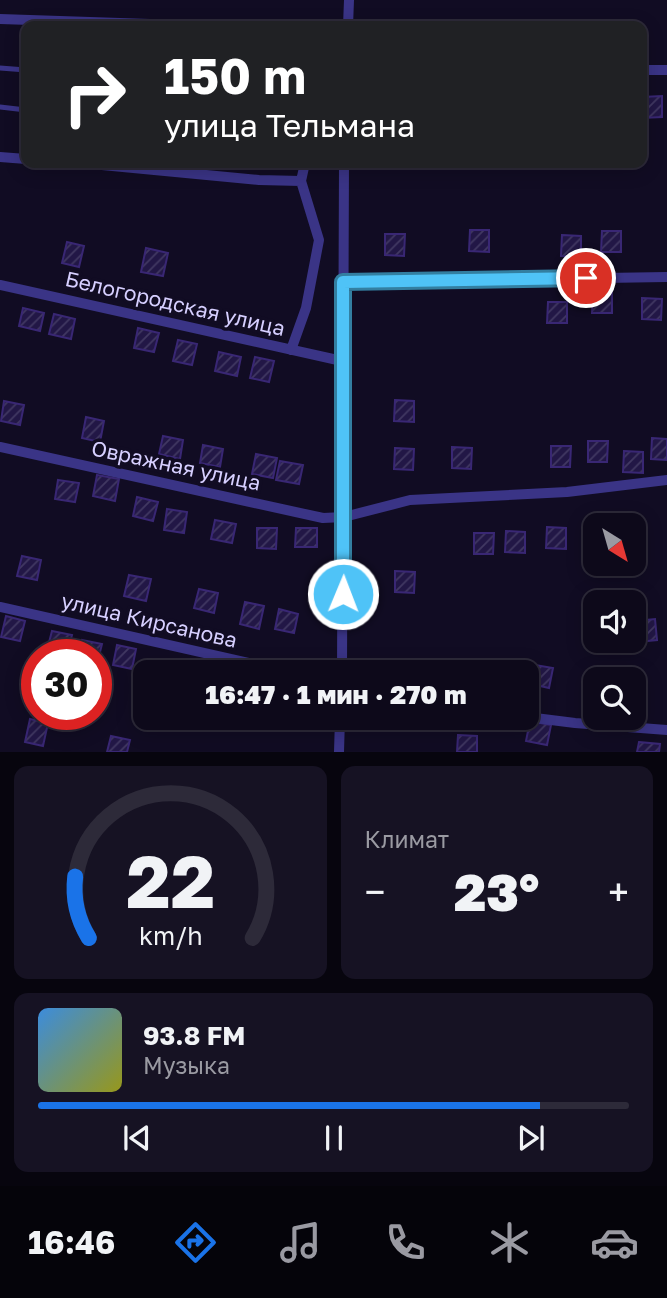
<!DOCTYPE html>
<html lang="ru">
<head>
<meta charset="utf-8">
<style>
	:root { --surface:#0d091a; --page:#161223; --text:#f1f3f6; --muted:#9a9aa2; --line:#2d2a39; --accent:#1a73e8 }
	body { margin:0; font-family:"Golos Text",sans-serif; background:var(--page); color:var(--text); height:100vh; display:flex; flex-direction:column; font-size:26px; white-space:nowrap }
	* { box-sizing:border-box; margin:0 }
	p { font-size:23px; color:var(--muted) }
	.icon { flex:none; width:38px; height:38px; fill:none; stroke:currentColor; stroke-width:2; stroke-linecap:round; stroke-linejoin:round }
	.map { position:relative; height:752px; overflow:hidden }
	.sheet { display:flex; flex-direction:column; gap:14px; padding:14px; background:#07050e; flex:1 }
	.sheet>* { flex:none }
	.hud { position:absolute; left:21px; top:21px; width:626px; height:147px; border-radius:14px; box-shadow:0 4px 18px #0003,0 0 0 2px var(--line); background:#202124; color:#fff; overflow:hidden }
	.needle { width:46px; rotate:143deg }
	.buttons { position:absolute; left:583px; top:513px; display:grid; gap:14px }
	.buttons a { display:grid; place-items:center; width:63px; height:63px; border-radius:14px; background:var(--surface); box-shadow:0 4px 18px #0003,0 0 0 2px var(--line); font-size:35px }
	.speed { position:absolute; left:21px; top:639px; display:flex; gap:14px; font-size:35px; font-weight:700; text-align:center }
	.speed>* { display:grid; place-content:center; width:91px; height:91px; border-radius:50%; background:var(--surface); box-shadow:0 4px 18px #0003,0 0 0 2px var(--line); line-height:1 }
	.speed .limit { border:10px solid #d22; background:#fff; color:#111 }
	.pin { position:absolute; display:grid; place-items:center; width:60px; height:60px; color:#fff; margin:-30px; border:4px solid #fff; border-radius:50%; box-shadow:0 2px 7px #0007 }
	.me { position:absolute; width:77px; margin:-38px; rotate:1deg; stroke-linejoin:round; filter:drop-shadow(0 0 5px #0008) }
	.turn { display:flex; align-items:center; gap:24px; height:147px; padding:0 28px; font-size:32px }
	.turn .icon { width:91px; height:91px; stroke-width:2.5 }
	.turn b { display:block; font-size:49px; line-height:60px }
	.big { font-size:52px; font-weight:800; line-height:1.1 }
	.sheet .card { flex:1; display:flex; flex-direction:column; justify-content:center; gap:10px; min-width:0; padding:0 24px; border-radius:14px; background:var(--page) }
	.sheet .dial { align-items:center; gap:0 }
	.dial svg { height:182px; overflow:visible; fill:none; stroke:var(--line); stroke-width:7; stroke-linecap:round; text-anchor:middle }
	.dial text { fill:var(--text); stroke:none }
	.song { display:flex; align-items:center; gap:21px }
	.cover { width:84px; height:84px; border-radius:10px; background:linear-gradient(135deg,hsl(210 70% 55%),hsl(60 70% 35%)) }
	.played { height:7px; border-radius:4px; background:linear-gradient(90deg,var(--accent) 85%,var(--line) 85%) }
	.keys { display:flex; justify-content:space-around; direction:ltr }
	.heat { display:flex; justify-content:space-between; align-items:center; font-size:38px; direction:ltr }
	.sheet .tiles { flex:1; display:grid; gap:14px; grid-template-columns:1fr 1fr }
	.card:last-child { grid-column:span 2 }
	.trip { position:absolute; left:133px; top:660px; width:406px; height:70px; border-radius:14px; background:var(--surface); box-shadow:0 4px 18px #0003,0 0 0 2px var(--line); font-weight:800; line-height:70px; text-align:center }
	.tab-bar { display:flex; height:112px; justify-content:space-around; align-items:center; background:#05040a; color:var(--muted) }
	.tab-bar .icon { width:49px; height:49px }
	.tab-bar .on { color:var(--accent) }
	.tab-bar b { font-size:32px; color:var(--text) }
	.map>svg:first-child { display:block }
	.building { fill:url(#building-hatch); stroke:#392774; stroke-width:2 }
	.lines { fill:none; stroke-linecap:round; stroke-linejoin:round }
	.lane { stroke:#3a3486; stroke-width:5 }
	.street { stroke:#3a3486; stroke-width:10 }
	.route-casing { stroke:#337fa1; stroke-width:18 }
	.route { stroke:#4fc3f7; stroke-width:12 }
	.labels { text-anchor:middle; stroke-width:7; stroke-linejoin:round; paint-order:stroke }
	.street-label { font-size:21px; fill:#d6cfff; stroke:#110c23 }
</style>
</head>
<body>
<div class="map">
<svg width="667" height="752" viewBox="0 0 667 752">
	<defs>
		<pattern id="building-hatch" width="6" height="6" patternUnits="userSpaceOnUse" patternTransform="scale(1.75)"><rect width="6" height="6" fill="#221746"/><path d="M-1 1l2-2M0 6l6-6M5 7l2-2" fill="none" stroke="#413862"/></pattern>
	</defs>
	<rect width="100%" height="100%" fill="#110c23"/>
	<!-- building -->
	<path class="building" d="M662,96V117L642,118V97Z
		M470,230H489V252L469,251Z
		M602,231H621V252H601Z
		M385,234H405L404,256L385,255Z
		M562,235L581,236V257L561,256Z
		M67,242L84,246L79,267L62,263Z
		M146,248L168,253L163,276L141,272Z
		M593,292H612V313H592Z
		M642,298L662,299L661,320L642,319Z
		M548,302H567V323H547Z
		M23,308L44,313L40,331L19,326Z
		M54,314L75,319L71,339L49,334Z
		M138,328L159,333L154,352L134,348Z
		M178,340L197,344L192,365L173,361Z
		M219,352L241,357L237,376L215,371Z
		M255,357L274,361L269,382L250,378Z
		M395,400L414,401V422L394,421Z
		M4,401L24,405L20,425L1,421Z
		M86,417L104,421L100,442L82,438Z
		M163,436L183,440L180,459L159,454Z
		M652,438L667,439V460L651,459Z
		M588,441H608L607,462H588Z
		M203,445L223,449L220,467L200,463Z
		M551,446H571L570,467H551Z
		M452,447L472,448L471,469L452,468Z
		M395,448L414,449L413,470L394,469Z
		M624,451L643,452V473L623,472Z
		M256,454L277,458L273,478L252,474Z
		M280,461L303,465L299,484L276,480Z
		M97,475L119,479L115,501L93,496Z
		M58,480L79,483L75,502L55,499Z
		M137,497L158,502L153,521L133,516Z
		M167,509L187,512L184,533L164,530Z
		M622,518H642L641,539H634V525H622Z
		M215,520L236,524L232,543L211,539Z
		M584,521H603V525H595V542H583Z
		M547,527L566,528V549L546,548Z
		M257,528H277L276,549L257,548Z
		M296,528H317V547H295Z
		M506,531L525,532V553L505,552Z
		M474,533H494L493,554H474Z
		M22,556L41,560L37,580L17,576Z
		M395,571L415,572L414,593L395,592Z
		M129,575L151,579L146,601L124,596Z
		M199,589L218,593L214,613L194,608Z
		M245,602L264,606L259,629L240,624Z
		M279,609L298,614L294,633L275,629Z
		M6,616L25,621L20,641L1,637Z
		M655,619L657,640L638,642L635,621Z
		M52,631L72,635L67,654L47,650Z
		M82,640L102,644L97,664L96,654H79Z
		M117,645L136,649L132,669L113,665Z
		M535,665L553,668L549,688L531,684Z
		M599,670L620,672L619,679H598Z
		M30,719L48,723L43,746L25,742Z
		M530,721L551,725L547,745L526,741Z
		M458,735L477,736V752H457Z
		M111,736L130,740L127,752H107Z
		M639,742L660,744L659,752H637Z"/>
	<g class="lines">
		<!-- lane -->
		<path class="lane" d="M0,68L26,70
			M0,107L26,110"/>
		<!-- street -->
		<path class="street" d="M0,19L210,26
			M348,26L349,0
			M642,70H667
			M0,157L26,159
			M81,163L259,180L301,181L319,240L306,308L291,350
			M301,181L305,163
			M343,282L667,277
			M0,285L342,361
			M0,447L323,518L344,517L410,500L567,492L667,480
			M0,607L289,672
			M342,672L344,163
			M527,717L575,723L667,730
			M339,752L340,718"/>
	</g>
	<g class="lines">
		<!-- route casing -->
		<g class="route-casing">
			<path id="route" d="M343,594V282L586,278"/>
		</g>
		<!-- route -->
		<use href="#route" class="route"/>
	</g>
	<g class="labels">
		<!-- street labels -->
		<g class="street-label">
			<text transform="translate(175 304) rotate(13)" y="7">Белогородская улица</text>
			<text transform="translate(176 466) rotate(12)" y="7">Овражная улица</text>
			<text transform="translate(149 621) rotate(13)" y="7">улица Кирсанова</text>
		</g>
	</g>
</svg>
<div class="buttons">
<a><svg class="needle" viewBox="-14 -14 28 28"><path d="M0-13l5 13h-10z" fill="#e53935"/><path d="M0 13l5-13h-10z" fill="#9a9aa2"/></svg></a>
<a><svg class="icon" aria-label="sound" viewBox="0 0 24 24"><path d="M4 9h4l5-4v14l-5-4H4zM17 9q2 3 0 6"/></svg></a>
<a><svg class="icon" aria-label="search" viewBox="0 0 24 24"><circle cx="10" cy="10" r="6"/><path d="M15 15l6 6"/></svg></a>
</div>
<div class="speed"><div class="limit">30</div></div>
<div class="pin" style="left:586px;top:278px;background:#d93025"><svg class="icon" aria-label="arrive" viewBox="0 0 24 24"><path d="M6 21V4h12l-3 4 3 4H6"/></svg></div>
<svg class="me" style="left:343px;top:594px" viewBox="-20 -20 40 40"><circle r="17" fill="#4fc3f7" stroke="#fff" stroke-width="3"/><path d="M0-11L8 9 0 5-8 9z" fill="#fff"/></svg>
<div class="trip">16:47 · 1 мин · 270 m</div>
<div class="hud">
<div class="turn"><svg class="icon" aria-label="right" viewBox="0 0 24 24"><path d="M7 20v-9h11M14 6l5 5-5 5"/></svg><div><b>150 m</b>улица Тельмана</div></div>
</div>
</div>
<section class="sheet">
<div class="tiles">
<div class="card dial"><svg viewBox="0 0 100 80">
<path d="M14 69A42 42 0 1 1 86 69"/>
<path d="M14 69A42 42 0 0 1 8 42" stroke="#1a73e8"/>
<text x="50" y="56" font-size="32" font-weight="700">22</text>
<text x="50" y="72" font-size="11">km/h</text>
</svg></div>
<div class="card"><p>Климат</p>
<div class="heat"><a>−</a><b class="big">23°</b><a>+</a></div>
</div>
<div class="card">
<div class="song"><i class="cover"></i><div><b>93.8 FM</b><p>Музыка</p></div></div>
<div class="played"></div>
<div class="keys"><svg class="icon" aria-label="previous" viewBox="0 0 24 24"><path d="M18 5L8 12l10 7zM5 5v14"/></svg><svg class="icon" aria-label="pause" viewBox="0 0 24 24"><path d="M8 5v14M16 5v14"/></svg><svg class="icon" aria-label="next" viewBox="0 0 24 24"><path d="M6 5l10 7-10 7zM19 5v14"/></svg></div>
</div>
</div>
</section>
<nav class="tab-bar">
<b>16:46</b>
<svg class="icon on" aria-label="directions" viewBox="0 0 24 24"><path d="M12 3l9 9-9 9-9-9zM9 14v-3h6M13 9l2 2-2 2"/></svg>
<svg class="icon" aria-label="music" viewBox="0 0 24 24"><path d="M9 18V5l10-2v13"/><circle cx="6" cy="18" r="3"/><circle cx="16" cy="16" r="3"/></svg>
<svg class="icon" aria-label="phone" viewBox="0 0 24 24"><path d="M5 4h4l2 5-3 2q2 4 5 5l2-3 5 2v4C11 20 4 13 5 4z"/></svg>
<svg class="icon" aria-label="climate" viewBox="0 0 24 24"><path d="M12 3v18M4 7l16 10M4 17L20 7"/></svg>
<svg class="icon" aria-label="car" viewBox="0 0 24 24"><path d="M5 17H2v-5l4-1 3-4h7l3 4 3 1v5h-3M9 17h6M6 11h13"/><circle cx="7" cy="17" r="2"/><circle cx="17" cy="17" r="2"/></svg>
</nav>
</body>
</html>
